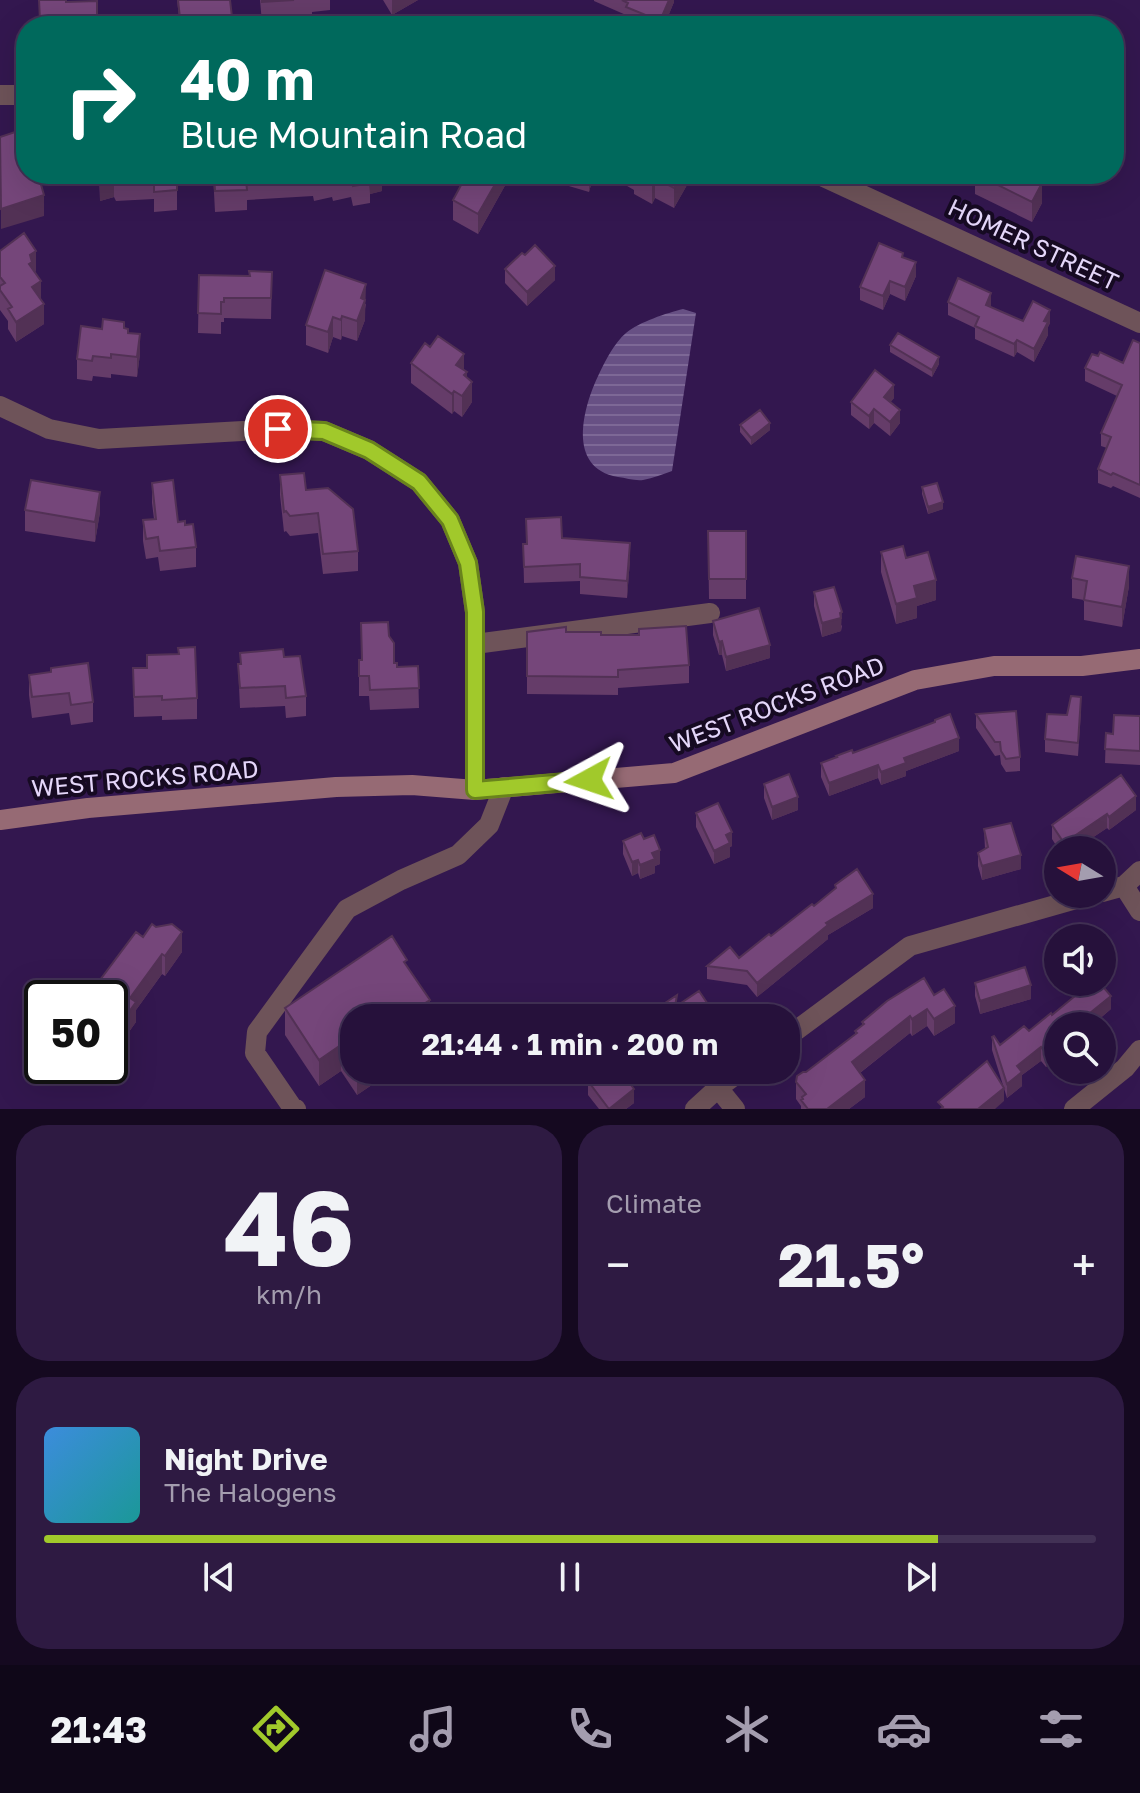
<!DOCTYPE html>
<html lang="en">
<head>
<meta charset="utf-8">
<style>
	:root { --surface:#26113b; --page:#2e1a42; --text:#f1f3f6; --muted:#a49daf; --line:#423155; --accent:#a1c92b }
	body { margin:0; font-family:"Golos Text",sans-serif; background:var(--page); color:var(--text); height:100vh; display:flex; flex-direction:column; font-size:30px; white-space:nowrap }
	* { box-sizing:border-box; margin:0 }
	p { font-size:26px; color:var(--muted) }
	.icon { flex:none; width:44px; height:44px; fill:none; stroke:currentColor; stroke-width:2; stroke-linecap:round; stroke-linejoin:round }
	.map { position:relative; height:1109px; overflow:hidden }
	.panel { display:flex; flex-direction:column; gap:16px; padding:16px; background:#150920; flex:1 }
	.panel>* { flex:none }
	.top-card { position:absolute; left:16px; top:16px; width:1108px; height:168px; border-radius:32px; box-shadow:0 8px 32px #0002,0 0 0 2px var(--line); background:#00695c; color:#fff; overflow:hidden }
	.needle { width:52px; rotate:281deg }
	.controls { position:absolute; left:1044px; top:836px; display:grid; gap:16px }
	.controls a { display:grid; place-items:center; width:72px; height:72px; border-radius:50%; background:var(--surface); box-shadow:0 8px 32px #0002,0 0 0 2px var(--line); font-size:40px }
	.speed { position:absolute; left:24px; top:980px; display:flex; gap:16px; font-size:40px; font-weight:700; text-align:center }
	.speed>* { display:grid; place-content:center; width:104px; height:104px; border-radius:50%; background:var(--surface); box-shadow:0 8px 32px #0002,0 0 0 2px var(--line); line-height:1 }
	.speed .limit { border:4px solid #111; border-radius:12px; background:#fff; color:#111 }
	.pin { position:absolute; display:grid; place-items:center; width:68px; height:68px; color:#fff; margin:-34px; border:4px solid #fff; border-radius:50%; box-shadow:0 2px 8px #0007 }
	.me { position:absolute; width:88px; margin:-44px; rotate:265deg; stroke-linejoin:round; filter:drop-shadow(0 0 6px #0008) }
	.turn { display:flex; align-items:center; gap:28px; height:168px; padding:0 32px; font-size:36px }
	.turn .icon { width:104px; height:104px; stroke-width:2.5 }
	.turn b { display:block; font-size:56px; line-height:68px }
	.big { font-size:60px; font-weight:700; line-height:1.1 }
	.panel .card { flex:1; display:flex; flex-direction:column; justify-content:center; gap:12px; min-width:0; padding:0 28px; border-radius:32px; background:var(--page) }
	.panel .dial { align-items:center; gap:0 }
	.dial b { font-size:104px; line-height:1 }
	.song { display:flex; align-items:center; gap:24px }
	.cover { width:96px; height:96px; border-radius:12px; background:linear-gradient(135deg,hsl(210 70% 55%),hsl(180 70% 35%)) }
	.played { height:8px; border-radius:4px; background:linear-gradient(90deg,var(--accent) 85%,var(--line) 85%) }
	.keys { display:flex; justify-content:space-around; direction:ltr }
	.heat { display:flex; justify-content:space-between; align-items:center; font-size:44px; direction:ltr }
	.panel .tiles { flex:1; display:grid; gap:16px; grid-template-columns:1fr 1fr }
	.card:last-child { grid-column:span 2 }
	.trip { position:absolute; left:340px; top:1004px; width:460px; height:80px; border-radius:32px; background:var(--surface); box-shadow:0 8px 32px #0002,0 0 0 2px var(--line); font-weight:700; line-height:80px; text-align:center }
	.tab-bar { display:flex; height:128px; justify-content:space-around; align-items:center; background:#0f0718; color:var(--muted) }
	.tab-bar .icon { width:56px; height:56px }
	.tab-bar .active { color:var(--accent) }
	.tab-bar b { font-size:36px; color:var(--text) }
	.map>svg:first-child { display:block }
	.water { fill:url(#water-rules) }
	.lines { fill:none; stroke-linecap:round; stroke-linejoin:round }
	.street { stroke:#6e5359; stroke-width:20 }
	.secondary { stroke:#966a74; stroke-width:20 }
	.wall { fill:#653c69 }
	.shaded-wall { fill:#523155 }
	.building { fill:#75467a; stroke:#523155; stroke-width:2 }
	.route-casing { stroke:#69831c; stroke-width:20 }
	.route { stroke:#a1c92b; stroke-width:14 }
	.labels { text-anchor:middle; stroke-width:8; stroke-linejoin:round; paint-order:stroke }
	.street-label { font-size:24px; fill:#e4d6f9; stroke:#160a22 }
</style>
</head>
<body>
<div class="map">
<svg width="1140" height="1109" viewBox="0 0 1140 1109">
	<defs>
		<pattern id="water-rules" width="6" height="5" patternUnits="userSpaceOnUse" patternTransform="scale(2)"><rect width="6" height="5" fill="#675084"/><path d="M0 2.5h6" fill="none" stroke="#7d6896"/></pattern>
	</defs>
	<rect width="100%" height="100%" fill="#33174f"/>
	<!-- water -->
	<path class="water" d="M683,309L696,313L672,471C663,474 653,478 643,480C635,481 626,478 618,477C566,468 583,407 599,374C605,361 615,342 626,333C639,322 667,313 683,309Z"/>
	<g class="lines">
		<!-- street -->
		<path class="street" d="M0,95H26
			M817,174L1140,323
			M0,406L49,429L99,439L278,429L324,431L369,450L419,482L450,520L468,563L475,612V790
			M475,644L710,613
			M1124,886L1140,911
			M1102,892L1124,886L1140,871
			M786,1038L910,946L1094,894
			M718,1088L735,1109
			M296,1109L292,1107L255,1053L257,1032L347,909L401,880L458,855L489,825L504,787
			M695,1109L718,1088L742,1070
			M1074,1109L1125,1068L1140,1050"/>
		<!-- secondary -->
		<path class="secondary" d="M0,820L88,808L336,787L412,785L475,790L674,773L915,680L994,666H1082L1140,659"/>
	</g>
	<!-- wall -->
	<path class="wall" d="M39,0L66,2L97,26H40Z
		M177,0H230L232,26H180Z
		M260,0H330V10L312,12V19L262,23Z
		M383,0H418L392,15Z
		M594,0H674V2L664,26H640L626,20V15L594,1Z
		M99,174H177V210L154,212V199L116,201L114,197L100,201Z
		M213,174H382V191L370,194V203L353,206L351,197L333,201L332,197L314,201L313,196L247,200V210L215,212Z
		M507,174V182L478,234L453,220V200Z
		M562,174H594L589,192L562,184Z
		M622,174H687V185L674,208L655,198L652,204L634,194V190L622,183Z
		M975,174H1027L1042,203L1032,222L975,194Z
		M0,251L36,271L34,272L41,299L44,324L16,342L8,329V321L0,310Z
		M903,257L916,276L905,301L890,294L883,310L860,300V287Z
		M505,269L555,280L527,306L505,283Z
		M272,272L271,319L224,318V322H221V334L198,333L199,275L250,276Z
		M948,302L991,307L1023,321L1050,323L1048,327V335L1034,362L1017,352L1014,357L975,339V328L948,315Z
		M366,304L365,309V320L357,341L342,336L341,340L333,337L328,353L306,345V325Z
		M102,329H124L128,333L140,354L137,377L111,374V378L93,376L92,381L77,379V359Z
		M1140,343V498L1113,486L1111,488L1098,483V469L1107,448L1101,446V433L1117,396L1085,381V368L1098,356L1123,363Z
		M890,345L939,364L932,377L890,352Z
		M411,363L464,370L472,402L462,417L454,411L452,414L411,383Z
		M894,398L890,402L900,423L890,436L874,423L869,429L851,415V402Z
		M740,425L770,430L751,445L740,432Z
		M280,475L306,490L358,551V571L323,574L318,533L290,536L286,531L284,532L280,495Z
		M152,483L178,522L185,525L196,547V567L160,571L158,557L146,559L143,541V520L154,519L152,503Z
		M922,487L943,509L928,514L922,494Z
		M25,510L100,512L95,542L25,531Z
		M526,519L562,538L630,560L627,598L580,594V581L524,583L523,544H526Z
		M708,531H746V599H709Z
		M881,552L906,558L936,600L917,606V618L896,624L881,572Z
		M1072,578L1129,586L1122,627L1084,620V600L1072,598Z
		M814,592L842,626L841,631L822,637L814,606Z
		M713,621L770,658L726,671L722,655H719L713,635Z
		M361,623L389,636L394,663L397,667L418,666L419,708L370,710L369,696H359V660H361Z
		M527,632H566L601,635L689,665V683L618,688V695L527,694Z
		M240,653L284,657L306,696V716L286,718L285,706L240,708L238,664H240Z
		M147,655L197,698V719L162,720V716L134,717L133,668H147Z
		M29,675L93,702V722L71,725L69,713L32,718L29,695Z
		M1081,711L1078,756L1045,752V739Z
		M976,714L1020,757V771L1006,772L1001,764L1000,755L995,756L976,728Z
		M1140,716V765L1105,763L1106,733L1113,734Z
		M959,751L906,771V776L881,785L878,778L829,796L821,777V763L853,753Z
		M764,784L798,810L772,820L764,798Z
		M1136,810L1109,830L1107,828L1074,850H1059L1052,839V825Z
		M696,813L732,846L730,847V857L714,864L696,827Z
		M984,829L1021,869L982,880L978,866V853L985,849Z
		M644,839L660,864L655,866V873L640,879L638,873L632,876L623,854V841Z
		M835,885L873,908L828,935V939L757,997L747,985L707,979V966L739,958L814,906L835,889Z
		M143,937L182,952L165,976L162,974L136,1010V1022L126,1036L110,1025V998H91V992Z
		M407,967L430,1016L354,1018V1070H394L357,1095L341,1071L319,1086L285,1035V1008Z
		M975,983L1031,999L980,1014L975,996Z
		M934,995L955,1023L934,1036L927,1026L912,1036L910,1033L860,1073L865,1097L849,1109H801V1106L796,1099V1082L806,1072L855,1034V1031L862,1025V1022Z
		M1111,1009L1091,1026H1058V1058L1046,1067L1041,1061L1022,1075V1086L1007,1098L992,1050V1037L1000,1045L1029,1031L1052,1015Z
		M607,1072L634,1103L626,1109H599L588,1095V1081Z"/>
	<!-- shaded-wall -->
	<path class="shaded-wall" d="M392,0H418L392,15Z
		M669,0H674V2L664,26H660V21Z
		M368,174H382V191L370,194Z
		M501,174H507V182L478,234V214Z
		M590,174H594L589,192V179Z
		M682,174H687V185L674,208V188Z
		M114,177V197L100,201V180Z
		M655,178V198L652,204V184Z
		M1042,183V203L1032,222V202Z
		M44,195V216L1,229V209Z
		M36,251V271L32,274L29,285L30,255Z
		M916,262V276L905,301V287Z
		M555,266V280L527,306V292Z
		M41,281V301L32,287Z
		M890,281V294L883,310V296Z
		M366,284L365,320L357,341V321L361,298Z
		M991,293V306L986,318V305Z
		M44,304V324L16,342V322Z
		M1050,310V323L1048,327V335L1034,362V349L1044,321Z
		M342,316V336L341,340V320Z
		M333,317V337L328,353V332Z
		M140,334V354L137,377V357Z
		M1017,340V352L1014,357V344Z
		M464,354V374L456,365Z
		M939,357V364L932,377V370Z
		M467,372V390L472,382V402L462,417V396L464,375Z
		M894,385V398L884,411V397Z
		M454,391V411L452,414V394Z
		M874,409V423L869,429V416Z
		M900,410V423L890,436V422Z
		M770,423V430L751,445V438Z
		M100,492V512L95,542V522Z
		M943,502V509L928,514V507Z
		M630,543V560L627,598V581Z
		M1129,566V586L1122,627V607Z
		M936,580V600L917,606V618L896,624V604L914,586Z
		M842,612L841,631L822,637V623Z
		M722,641V655H719V642Z
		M770,645V658L726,671V657Z
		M959,738V751L906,771V776L881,785V772L904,758Z
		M878,765V778L829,796V783Z
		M1136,796V810L1109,830V817Z
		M798,797V810L772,820V807Z
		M1107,814V828L1074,850H1064V843Z
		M732,832V846L730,847V857L714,864V851L726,835Z
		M660,850V864L655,866V873L640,879V865L652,853Z
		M1021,855V869L982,880V866Z
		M638,860V873L632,876V862Z
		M873,894V908L828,935V939L757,997V983L826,923Z
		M182,932V952L165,976V956Z
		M162,954V974L136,1010V1022L126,1036V1016L130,998Z
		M1031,985V999L980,1014V1001Z
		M1111,996V1009L1091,1026H1074Z
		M430,1000V1018L422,1005Z
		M955,1006V1023L934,1036V1019Z
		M927,1009V1026L912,1036V1019Z
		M910,1016V1033L852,1079V1062Z
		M1058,1044V1058L1046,1067V1053Z
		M341,1045V1071L319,1086V1060Z
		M1041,1047V1061L1022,1075V1086L1007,1098V1084L1017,1066Z
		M357,1070H394L357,1095Z
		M865,1080V1097L849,1109H827Z
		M1004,1088V1101L995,1109H978Z
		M634,1089V1103L626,1109H609Z"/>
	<!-- building -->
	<path class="building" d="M39,0H66V2L97,1V26H67L66,20H40Z
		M178,0H230L232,17L200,21V16L180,18Z
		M262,0H294L262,2Z
		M622,0H669L660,21L626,7L628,3Z
		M757,17L770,26H752Z
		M15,132L26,174H38L44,195L1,209L0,137Z
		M100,174H177V190L154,192V179L116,181L114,177L100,180Z
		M214,174H368L370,183L353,186L351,177L333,181L332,177L314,181L313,176L246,180L247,190L215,191Z
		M467,174H501L478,214L453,200Z
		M573,174H590L589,179Z
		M634,174H682L674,188L655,178L652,184Z
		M976,174H1025L1042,183L1032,202Z
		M24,233L36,251L30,255L32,262L29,264L41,281L32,287L44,304L16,322L8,309L12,307L0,290V286L5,283L0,277V251Z
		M879,243L903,253L902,257L916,262L905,287L890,281L883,296L860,287Z
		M535,245L555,266L527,292L505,269L522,253L525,255Z
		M325,270L366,284L361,298L365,300L357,321L342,316L341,320L333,317L328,332L306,325Z
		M249,271L272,272L271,298H224V302H221V314L198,313L199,275L250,276Z
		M958,278L991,293L986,305L1023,321L1033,301L1050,310L1044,321L1048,322L1034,349L1017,340L1014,344L975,326L979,317L948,302Z
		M103,319L124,322V328L128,329V333L140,334L137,357L111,354V358L93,356L92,361L77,359L81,326L102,329Z
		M898,333L939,357L932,370L890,345Z
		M438,336L464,354L456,365L467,372L464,375L472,382L462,396L454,391L452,394L411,363L425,343L430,347Z
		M1133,340L1140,343V485L1113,473L1111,475L1098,469L1111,437L1101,433L1122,385L1085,368L1092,354L1098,356L1100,352L1123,363Z
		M875,370L894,385L884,397L900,410L890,422L874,409L869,416L851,402Z
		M760,410L770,423L751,438L740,425Z
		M304,473L306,490L328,488L353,509L358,551L323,554L318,513L290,516L286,511L284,512L280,475Z
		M31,480L100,492L95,522L25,510Z
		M173,480L178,522L185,521V525L193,524L196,547L160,551L158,537L146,539L143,520L156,519L152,483Z
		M937,483L943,502L928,507L922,487Z
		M561,517L562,538L630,543L627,581L580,577V564L524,567L523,544H527L526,519Z
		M708,531H746V579H709Z
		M903,546L906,558L928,552L936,580L914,586L917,598L896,604L881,552Z
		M1076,556L1129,566L1122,607L1084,600L1087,581L1072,578Z
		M834,587L842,612L840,613L841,618L822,623L814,592Z
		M759,608L770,645L726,657L722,641L719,642L713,621Z
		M388,622L389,636L394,643V663H397V667L418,666L419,688L370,690L369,676H359V660H362L361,623Z
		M686,626L689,665L618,670V677L527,676V632L566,627V632H601V635H639V629Z
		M195,647L197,698L162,700V696L134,697L133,668H147V655L179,654L178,648Z
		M283,649L284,657L300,656L306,696L286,698L285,686L240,688L238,664H241L240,653Z
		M88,663L93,702L71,705L69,693L32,697L29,675L51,672V668Z
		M1071,696L1081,697L1078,743L1045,739L1047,714L1067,715Z
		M1016,711L1020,757L1006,759L1001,751L1000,742H995L976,714Z
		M950,714L959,738L904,758L906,763L881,772L878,765L829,783L821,763L837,757L836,756L852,750L853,753L935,722V720Z
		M1114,715L1140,716V751L1105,749L1106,733L1113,734Z
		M789,774L798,797L772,807L764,784Z
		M1121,775L1136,796L1109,817L1107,814L1064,843L1052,825Z
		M718,803L732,832L726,835L730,843L714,851L696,813Z
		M1011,823L1021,855L982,866L978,853L988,847L984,829Z
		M641,833L644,839L654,835L660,850L652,853L655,859L640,865L638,860L632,862L623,841Z
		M857,869L873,894L826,923L828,925L757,983L747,971L707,966L730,947L739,958L769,934L771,936L812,904L814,906L836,888L835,885Z
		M152,924L156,927L172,924L182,932L165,956L162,954L130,998L136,1002L126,1016L110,1005V998H100L91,992L136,932L143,937Z
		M1093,930L1097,938H1078Z
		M392,936L407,960L404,962L430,1000L422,1005L431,1018H354V1064L341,1045L319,1060L285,1008Z
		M1025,967L1031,985L980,1001L975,983Z
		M924,978L934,995L944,989L955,1006L934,1019L927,1009L912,1019L910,1016L852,1062L865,1080L827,1109H808L801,1100L803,1099L802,1097L806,1094L796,1082L797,1076L803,1072H806L857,1033L855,1031L864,1024L862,1022L887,1001Z
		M1092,982H1099L1111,996L1074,1026H1058V1044L1046,1053L1041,1047L1017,1066L1022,1072L1007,1084L992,1037L994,1036L1000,1045L1024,1026L1029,1031L1051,1013L1052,1015Z
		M699,991L716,1016L713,1018H658L653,1011L677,995L675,1007Z
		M987,1061L1004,1088L978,1109H941L943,1107L938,1102Z
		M603,1070H605L607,1072L610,1070H620L634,1089L609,1109L588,1081Z"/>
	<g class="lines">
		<!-- route casing -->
		<g class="route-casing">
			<path id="route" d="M278,429L324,431L369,450L419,482L450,520L468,563L475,612V790L589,780"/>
		</g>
		<!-- route -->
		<use href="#route" class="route"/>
	</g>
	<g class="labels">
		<!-- street labels -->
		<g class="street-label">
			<text transform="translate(1033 245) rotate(25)" y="8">HOMER STREET</text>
			<text transform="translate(777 705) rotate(-21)" y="8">WEST ROCKS ROAD</text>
			<text transform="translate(145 779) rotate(-5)" y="8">WEST ROCKS ROAD</text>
		</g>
	</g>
</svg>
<div class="controls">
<a><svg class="needle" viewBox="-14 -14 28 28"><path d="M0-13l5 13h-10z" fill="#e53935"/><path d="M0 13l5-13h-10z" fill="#a49daf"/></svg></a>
<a><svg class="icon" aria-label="sound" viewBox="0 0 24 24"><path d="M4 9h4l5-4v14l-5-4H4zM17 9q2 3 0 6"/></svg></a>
<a><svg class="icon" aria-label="search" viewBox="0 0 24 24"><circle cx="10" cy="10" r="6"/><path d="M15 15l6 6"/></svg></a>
</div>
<div class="speed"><div class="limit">50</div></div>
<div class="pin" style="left:278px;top:429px;background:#d93025"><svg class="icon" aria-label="arrive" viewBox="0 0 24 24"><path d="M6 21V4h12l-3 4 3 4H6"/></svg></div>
<svg class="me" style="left:589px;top:780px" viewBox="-20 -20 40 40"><path d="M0-17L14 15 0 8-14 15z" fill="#a1c92b" stroke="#fff" stroke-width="4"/></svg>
<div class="trip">21:44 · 1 min · 200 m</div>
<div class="top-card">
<div class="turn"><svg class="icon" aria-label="right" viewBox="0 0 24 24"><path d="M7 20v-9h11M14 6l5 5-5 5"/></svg><div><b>40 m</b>Blue Mountain Road</div></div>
</div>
</div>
<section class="panel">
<div class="tiles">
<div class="card dial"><b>46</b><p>km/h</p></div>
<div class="card"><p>Climate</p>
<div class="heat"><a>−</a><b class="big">21.5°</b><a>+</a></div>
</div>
<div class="card">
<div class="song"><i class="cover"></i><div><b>Night Drive</b><p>The Halogens</p></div></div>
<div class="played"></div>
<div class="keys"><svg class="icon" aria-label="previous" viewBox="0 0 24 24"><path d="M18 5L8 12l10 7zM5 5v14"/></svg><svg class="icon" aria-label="pause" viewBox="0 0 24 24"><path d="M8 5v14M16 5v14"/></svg><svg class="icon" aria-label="next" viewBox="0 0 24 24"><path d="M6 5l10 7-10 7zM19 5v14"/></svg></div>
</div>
</div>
</section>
<nav class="tab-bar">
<b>21:43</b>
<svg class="icon active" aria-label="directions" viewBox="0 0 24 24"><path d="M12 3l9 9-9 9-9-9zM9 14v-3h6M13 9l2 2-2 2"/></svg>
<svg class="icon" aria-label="music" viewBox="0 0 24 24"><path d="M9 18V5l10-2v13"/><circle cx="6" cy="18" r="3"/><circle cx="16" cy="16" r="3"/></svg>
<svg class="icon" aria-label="phone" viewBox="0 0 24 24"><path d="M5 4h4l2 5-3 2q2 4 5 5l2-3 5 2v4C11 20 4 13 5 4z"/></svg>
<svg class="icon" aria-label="climate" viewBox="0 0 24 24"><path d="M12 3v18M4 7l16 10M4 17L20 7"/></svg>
<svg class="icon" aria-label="car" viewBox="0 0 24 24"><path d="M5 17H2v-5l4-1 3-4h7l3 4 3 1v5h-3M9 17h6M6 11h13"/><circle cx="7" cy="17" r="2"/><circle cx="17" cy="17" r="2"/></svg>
<svg class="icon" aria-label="filters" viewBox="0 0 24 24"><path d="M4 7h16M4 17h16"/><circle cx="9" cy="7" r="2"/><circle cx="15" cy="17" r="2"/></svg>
</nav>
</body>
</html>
